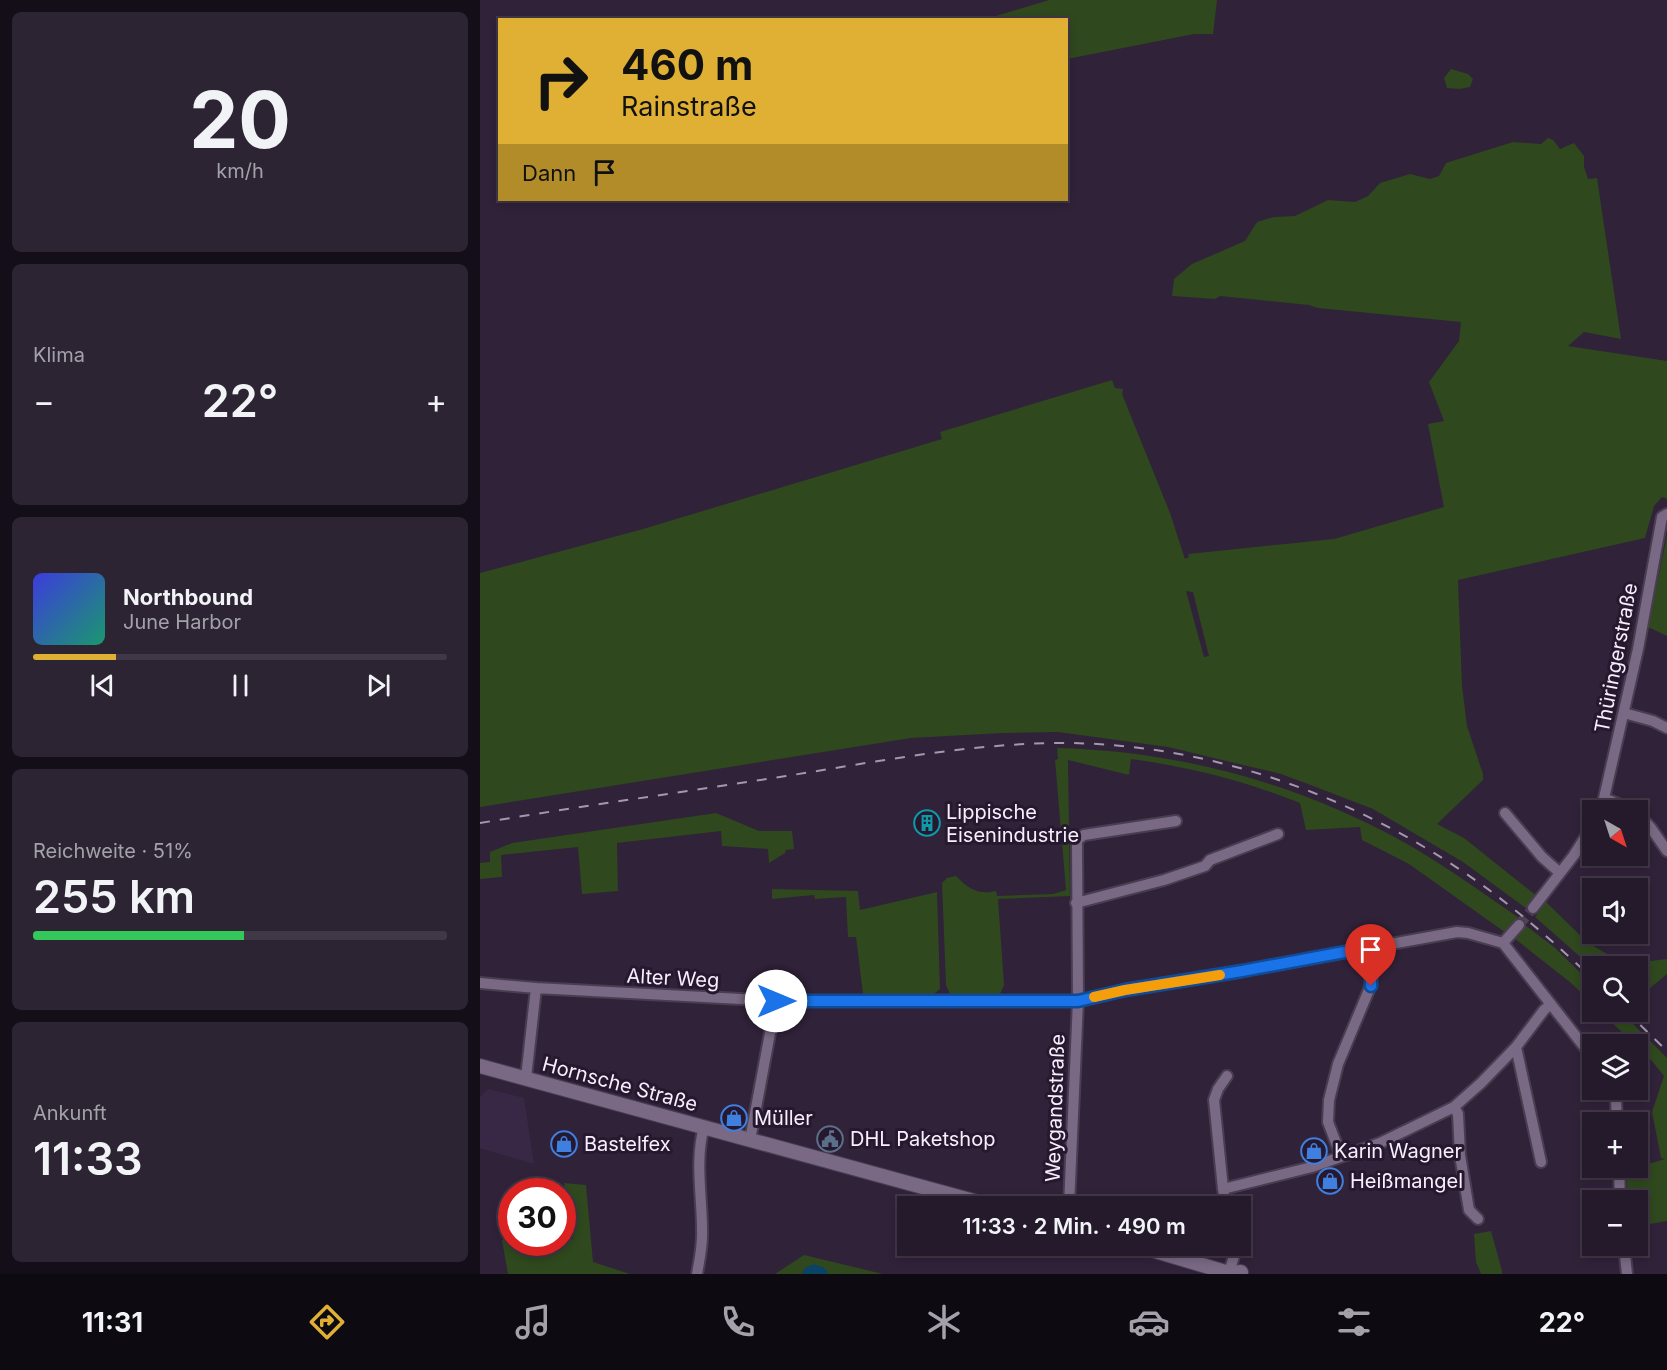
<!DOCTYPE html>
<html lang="de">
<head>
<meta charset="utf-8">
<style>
	:root { --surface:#241a2b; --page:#2c2333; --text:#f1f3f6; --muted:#a3a1a9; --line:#413847; --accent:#dfb034 }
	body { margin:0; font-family:Inter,sans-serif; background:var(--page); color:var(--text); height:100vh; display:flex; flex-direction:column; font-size:22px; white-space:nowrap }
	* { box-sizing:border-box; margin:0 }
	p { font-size:20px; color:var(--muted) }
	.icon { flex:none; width:33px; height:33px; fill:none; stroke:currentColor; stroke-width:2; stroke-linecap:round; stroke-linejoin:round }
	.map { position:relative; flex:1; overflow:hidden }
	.side { display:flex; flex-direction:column; gap:12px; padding:12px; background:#140e18; width:480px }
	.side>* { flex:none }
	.guide { position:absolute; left:18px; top:18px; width:570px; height:183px; border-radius:0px; box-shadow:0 3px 9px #0003,0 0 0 2px var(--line); background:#dfb034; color:#111; overflow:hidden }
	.needle { width:39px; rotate:141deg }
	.fabs { position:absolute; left:1102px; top:800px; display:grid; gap:12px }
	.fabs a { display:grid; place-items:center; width:66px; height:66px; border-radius:0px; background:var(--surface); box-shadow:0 3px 9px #0003,0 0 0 2px var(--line); font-size:30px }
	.speed { position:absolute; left:18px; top:1178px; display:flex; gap:12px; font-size:30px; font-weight:700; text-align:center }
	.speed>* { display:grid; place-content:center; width:78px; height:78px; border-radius:50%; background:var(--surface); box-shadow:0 3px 9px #0003,0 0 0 2px var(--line); line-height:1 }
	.speed .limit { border:9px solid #d22; background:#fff; color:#111 }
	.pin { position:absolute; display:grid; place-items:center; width:51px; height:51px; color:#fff; margin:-62px -26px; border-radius:50% 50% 50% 0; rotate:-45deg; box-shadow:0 0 6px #0007 }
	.pin .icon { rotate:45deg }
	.me { position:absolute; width:66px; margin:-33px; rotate:90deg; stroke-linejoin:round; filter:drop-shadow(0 0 4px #0008) }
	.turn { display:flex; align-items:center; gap:21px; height:126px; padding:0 24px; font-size:27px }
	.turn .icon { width:78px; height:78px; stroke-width:2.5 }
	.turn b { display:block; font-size:42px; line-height:51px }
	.then { display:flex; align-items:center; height:57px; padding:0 24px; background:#0003; gap:12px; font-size:22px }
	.big { font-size:45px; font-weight:600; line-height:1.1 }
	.side .card { flex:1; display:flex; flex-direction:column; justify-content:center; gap:9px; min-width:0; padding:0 21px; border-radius:9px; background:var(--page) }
	.side .dial { align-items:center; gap:0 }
	.dial b { font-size:78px; line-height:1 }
	.song { display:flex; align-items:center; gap:18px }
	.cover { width:72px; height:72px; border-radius:9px; background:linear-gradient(135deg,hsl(240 70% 55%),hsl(160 70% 35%)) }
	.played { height:6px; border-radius:3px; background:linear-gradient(90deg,var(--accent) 20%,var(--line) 20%) }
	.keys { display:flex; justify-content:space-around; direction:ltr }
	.heat { display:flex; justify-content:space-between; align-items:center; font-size:33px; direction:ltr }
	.charge { height:9px; border-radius:4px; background:linear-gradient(90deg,#34c759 51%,var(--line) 0) }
	.trip { position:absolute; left:417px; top:1196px; width:354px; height:60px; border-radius:0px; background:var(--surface); box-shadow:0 3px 9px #0003,0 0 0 2px var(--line); font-weight:600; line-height:60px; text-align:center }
	.tabs { display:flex; height:96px; justify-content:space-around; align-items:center; background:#0e0a11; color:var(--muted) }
	.tabs .icon { width:42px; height:42px }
	.tabs .active { color:var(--accent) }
	.tabs b { font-size:27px; color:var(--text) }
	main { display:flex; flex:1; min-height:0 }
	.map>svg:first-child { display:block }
	.built { fill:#392845 }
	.green { fill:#2f481e; fill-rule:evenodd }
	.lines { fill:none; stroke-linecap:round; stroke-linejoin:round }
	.river { stroke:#0a4363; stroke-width:15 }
	.street-tunnel { stroke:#4e4157; stroke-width:10; stroke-dasharray:10 5; stroke-linecap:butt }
	.street-casing { stroke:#493d51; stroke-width:14 }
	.secondary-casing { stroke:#493d51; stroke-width:16 }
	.street { stroke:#796984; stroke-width:10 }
	.secondary { stroke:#796984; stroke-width:14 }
	.rail { stroke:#a499ac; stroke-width:2; stroke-dasharray:10 10; stroke-linecap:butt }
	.route-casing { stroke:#114b97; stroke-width:15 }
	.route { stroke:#1a73e8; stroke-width:10 }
	.slow { stroke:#f59e0b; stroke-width:10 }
	.labels { text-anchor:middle; stroke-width:6; stroke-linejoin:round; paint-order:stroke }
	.street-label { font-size:20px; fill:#f7eefe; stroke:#26192f }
	.poi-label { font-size:20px; fill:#f7eefe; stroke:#26192f; text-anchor:start }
</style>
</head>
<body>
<main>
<section class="side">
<div class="card dial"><b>20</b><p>km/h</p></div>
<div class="card"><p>Klima</p>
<div class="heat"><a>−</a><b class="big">22°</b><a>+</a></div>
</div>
<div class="card">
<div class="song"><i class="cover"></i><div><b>Northbound</b><p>June Harbor</p></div></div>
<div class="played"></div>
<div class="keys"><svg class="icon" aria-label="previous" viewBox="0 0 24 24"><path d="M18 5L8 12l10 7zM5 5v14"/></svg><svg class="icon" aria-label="pause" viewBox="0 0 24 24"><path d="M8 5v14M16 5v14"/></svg><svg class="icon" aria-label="next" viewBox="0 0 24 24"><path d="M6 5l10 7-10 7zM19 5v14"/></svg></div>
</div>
<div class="card"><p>Reichweite · 51%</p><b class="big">255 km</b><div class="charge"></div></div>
<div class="card"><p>Ankunft</p><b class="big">11:33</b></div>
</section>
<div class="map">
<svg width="1187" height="1274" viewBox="0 0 1187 1274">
	<rect width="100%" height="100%" fill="#302239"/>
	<!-- built -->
	<path class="built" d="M8,1089L44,1098L54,1164L0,1148V1097Z"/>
	<!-- green -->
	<path class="green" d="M569,0H737L733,34H714L587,59L586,20L506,19Z
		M971,69L988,74L993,79L990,87L980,89L967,88L964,78Z
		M1068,138L1073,140L1080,149L1094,143L1104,156V167L1108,179L1117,178L1141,339L1104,332L1088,346L1187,361V499L1182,497L1174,506L1165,538L978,580L982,686L987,726L1003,774V780L957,824L984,838L1058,897L1047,909L983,862L893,809L828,784L801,774L688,747L578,732L522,733L431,738L0,807V573L163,529L462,439L460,432L632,380L635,388L643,389L642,394L690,513L705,559L709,557L708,554L854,539L964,507L948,424L964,421L949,382L979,341L981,322L838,308L829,305L740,296L735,299L692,296L694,279L712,264L765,241L777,222L794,217L815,216L848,200L875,202L888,196L900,183L930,174L950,179L959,176L966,163L1033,142L1061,144ZM706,591L713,592L729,656L724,657Z
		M1187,535V636L1168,627Z
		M577,748C701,751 821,784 929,845C967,867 1003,893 1039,918L1026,933L929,864L882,840L880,827L826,830L820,803C765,781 710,767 651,759L649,775L588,760L590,896L518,899L524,985L520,994H470L466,985L462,883L467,878L476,876C489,889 498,895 516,891L517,896L573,894L586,890L575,760L578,759Z
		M236,813L279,831H312L314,849L306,850L305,853L289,863L288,849L242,846L241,831L137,843L138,891L102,894L98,847L21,855L22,877L0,879V863L10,862V852L32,843Z
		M292,889L378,891L380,910L457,892L460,989L453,995L383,994L376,937H368L366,897L335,899L334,895L292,899Z
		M1066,902L1108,943L1127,954L1139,965L1187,959V974L1158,998V966H1113V968L1055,917Z
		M1045,925L1074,947L1113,985V1004L1091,983L1034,938Z
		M1120,1011H1140L1187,1058V1221L1158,1226V1200H1148L1146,1168L1158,1167L1185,1159L1181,1158L1172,1112L1184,1076L1172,1061L1158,1047V1044H1154Z
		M84,1183L106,1185L113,1262L150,1274H28L22,1240H31L32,1242H82L83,1239H93Z
		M1011,1231L1022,1271V1274H1001L996,1262L994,1234Z
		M324,1255L403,1274H295Z"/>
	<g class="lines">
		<!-- river -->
		<path class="river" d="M330,1274L334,1272L340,1274"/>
		<!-- street-tunnel -->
		<path class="street-tunnel" d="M1039,925L1053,908"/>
		<!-- street casing -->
		<g class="street-casing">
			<path id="street" d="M1144,713L1173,721L1187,728
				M1124,798L1152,810
				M1120,810L1124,798L1158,649L1182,517L1187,514
				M1025,813L1062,857L1080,873
				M1158,814L1171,828L1187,851
				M596,903L684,880L725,866L730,860L798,834
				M1053,908L1094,855L1113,825
				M1023,943L1039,925
				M0,983L56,988L296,1001H598L645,990L762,971L977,932L988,933L1023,943L1113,1058
				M1036,1047L1061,1162
				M46,1078L56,988
				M1132,1089L1136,1099L1137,1122
				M974,1107L978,1114L980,1155L989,1210L998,1219
				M270,1140L296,1001
				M861,1156L848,1122L849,1100L858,1064L891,985V947
				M1139,1167L1140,1200
				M743,1189L734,1100L738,1089L747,1076
				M589,1206L598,1001L597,840L604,835L696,821
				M746,1206L743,1189L832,1167L900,1143L974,1107L1001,1083L1036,1047L1064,1010L1071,1004
				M1144,1245L1147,1274
				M749,1273L754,1256L752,1245
				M217,1274C219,1262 222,1249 222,1236C223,1201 214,1162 224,1127"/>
		</g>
		<!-- secondary casing -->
		<g class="secondary-casing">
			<path id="secondary" d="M0,1066L512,1206
				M655,1245L749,1273L761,1272"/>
		</g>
		<!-- street -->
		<use href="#street" class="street"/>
		<!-- secondary -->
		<use href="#secondary" class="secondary"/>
		<!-- rail -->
		<path class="rail" d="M0,823C102,806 204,792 306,776C395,762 486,744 577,743C721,742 866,792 985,873C1031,904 1073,941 1113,979
			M1146,1011L1187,1051"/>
	</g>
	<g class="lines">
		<!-- route casing -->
		<g class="route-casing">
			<path id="route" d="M296,1001H598L645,990L762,971L891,947V986"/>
		</g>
		<!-- route -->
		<use href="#route" class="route"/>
		<!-- slow -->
		<path class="slow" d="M614,997L645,990L740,975"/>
	</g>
	<!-- icons -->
	<defs>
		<g id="building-ring" transform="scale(1.35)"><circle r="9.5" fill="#26192f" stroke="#0f9aa8" stroke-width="1.5"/><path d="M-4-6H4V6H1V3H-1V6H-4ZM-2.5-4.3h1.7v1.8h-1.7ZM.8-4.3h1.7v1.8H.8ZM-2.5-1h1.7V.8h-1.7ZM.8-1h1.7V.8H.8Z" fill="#0f9aa8"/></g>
		<g id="shop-ring" transform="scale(1.35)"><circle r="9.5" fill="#26192f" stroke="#3f7fe0" stroke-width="1.5"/><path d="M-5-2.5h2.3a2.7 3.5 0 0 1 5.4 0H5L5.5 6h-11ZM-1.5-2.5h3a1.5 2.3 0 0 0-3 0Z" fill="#3f7fe0"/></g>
		<g id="civic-ring" transform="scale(1.35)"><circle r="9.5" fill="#26192f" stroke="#5c6f8a" stroke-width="1.5"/><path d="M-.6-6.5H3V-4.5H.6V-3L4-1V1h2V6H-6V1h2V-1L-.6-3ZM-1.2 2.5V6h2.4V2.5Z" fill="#5c6f8a"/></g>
	</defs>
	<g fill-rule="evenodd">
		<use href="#building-ring" x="447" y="823"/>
		<use href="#shop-ring" x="254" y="1118"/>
		<use href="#civic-ring" x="350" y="1139"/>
		<use href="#shop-ring" x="84" y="1144"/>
		<use href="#shop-ring" x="834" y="1151"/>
		<use href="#shop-ring" x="850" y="1181"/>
	</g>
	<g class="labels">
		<!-- street labels -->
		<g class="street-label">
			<text transform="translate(1136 658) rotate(-79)" y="7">Thüringerstraße</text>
			<text transform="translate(193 978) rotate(3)" y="7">Alter Weg</text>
			<text transform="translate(140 1084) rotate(15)" y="7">Hornsche Straße</text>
			<text transform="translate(575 1108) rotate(-88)" y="7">Weygandstraße</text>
		</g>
		<!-- poi labels -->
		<g class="poi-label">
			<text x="466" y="819">Lippische<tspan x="466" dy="23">Eisenindustrie</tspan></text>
			<text x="274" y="1125">Müller</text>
			<text x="370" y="1146">DHL Paketshop</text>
			<text x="104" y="1151">Bastelfex</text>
			<text x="854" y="1158">Karin Wagner</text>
			<text x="870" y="1188">Heißmangel</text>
		</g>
	</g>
</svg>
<div class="fabs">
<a><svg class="needle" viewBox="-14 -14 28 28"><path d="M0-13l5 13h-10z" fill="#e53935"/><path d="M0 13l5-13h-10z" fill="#a3a1a9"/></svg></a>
<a><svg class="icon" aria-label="sound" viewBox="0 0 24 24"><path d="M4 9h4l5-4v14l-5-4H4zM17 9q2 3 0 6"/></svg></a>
<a><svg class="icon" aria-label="search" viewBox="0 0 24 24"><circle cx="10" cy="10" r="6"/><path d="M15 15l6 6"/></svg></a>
<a><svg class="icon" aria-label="layers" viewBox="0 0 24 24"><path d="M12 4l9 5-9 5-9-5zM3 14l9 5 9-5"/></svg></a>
<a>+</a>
<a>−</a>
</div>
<div class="speed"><div class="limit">30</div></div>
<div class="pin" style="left:891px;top:986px;background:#d93025"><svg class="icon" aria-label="arrive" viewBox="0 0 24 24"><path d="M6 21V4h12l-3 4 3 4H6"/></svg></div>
<svg class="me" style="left:296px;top:1001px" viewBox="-20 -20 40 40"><circle r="19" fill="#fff"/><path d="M0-13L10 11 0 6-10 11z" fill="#1a73e8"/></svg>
<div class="trip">11:33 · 2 Min. · 490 m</div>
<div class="guide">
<div class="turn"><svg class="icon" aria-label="right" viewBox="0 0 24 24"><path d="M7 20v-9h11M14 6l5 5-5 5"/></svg><div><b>460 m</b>Rainstraße</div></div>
<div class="then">Dann<svg class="icon" aria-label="arrive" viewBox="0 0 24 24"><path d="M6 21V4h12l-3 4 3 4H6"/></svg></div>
</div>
</div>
</main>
<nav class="tabs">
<b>11:31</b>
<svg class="icon active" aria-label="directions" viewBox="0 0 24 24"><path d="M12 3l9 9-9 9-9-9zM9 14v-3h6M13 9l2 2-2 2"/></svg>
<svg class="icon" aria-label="music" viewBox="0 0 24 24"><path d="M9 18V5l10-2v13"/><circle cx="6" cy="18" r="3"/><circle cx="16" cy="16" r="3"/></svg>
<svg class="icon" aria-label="phone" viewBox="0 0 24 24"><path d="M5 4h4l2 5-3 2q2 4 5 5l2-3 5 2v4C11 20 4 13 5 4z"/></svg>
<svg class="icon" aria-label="climate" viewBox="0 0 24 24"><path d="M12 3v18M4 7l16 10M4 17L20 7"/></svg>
<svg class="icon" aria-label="car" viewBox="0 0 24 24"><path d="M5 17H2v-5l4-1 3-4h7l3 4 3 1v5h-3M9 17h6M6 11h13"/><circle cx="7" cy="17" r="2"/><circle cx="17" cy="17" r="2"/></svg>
<svg class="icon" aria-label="filters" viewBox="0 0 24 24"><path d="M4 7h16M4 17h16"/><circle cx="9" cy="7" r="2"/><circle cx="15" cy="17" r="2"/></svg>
<b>22°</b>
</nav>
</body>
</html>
